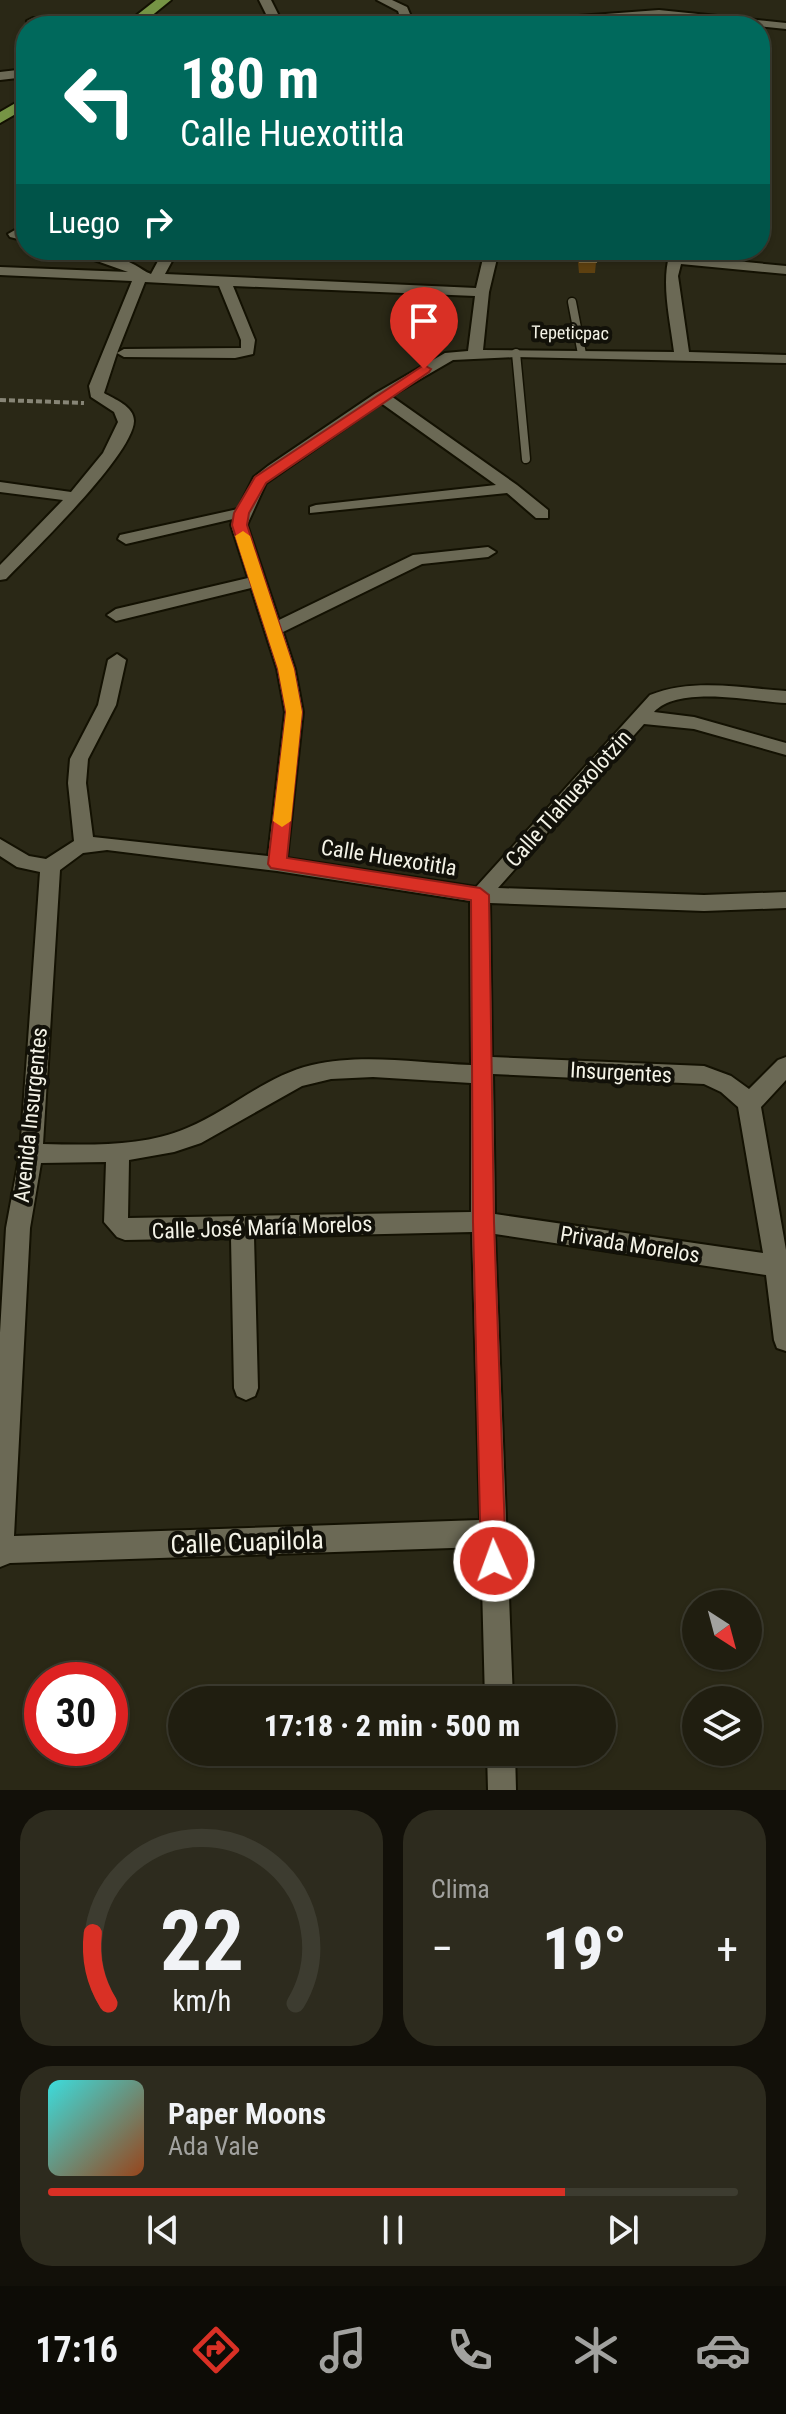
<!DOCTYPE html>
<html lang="es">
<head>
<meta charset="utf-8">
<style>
	:root { --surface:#201e10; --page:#2d2b1e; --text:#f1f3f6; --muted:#a2a29f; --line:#3d3c30; --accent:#d93025 }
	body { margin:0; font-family:"Roboto Condensed",sans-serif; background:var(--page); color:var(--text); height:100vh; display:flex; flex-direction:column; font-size:30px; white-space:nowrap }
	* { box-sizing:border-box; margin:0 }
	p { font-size:26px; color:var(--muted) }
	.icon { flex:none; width:44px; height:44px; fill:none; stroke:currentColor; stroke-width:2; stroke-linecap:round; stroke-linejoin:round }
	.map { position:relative; height:1790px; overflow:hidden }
	.sheet { display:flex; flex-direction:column; gap:20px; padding:20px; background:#121009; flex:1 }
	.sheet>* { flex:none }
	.guide { position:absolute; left:16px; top:16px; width:754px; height:244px; border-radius:32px; box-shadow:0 2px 6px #0004,0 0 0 2px var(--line); background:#00695c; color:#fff; overflow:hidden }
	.needle { width:52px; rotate:144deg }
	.buttons { position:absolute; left:682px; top:1590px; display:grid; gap:16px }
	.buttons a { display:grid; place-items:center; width:80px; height:80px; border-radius:50%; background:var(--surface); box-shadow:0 2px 6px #0004,0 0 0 2px var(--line); font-size:40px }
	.speed { position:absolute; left:24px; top:1662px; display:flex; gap:16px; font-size:40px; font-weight:700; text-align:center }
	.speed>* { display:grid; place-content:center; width:104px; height:104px; border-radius:50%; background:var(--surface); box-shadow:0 2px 6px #0004,0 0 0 2px var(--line); line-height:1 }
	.speed .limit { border:12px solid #d22; background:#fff; color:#111 }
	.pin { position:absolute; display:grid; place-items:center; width:68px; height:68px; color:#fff; margin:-82px -34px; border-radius:50% 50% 50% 0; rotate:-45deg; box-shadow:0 0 8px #0007 }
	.pin .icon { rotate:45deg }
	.me { position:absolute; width:88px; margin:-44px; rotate:358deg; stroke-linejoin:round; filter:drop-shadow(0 0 6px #0008) }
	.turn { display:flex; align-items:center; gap:28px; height:168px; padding:0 32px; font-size:36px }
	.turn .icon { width:104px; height:104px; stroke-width:2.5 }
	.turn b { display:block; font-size:56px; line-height:68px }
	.then { display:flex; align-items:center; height:76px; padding:0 32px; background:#0003; gap:16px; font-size:30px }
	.big { font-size:60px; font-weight:800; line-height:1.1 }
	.sheet .card { flex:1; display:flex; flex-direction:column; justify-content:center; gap:12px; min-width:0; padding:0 28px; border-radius:32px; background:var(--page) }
	.sheet .dial { align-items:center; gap:0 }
	.dial svg { height:208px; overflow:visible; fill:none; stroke:var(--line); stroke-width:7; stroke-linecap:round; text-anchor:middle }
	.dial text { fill:var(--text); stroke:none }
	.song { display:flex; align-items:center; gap:24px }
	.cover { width:96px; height:96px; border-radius:12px; background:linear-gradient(135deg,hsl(180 70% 55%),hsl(20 70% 35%)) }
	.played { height:8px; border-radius:4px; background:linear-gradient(90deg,var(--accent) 75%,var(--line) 75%) }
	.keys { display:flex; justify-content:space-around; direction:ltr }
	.heat { display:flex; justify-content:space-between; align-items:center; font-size:44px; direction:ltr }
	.sheet .tiles { flex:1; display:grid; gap:20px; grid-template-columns:1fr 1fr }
	.card:last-child { grid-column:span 2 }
	.trip { position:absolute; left:168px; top:1686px; width:448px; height:80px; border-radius:40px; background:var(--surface); box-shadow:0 2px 6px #0004,0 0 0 2px var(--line); font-weight:800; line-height:80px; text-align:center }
	.menu { display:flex; height:128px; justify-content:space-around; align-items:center; background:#0d0c06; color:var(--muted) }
	.menu .icon { width:56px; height:56px }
	.menu .on { color:var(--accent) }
	.menu b { font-size:36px; color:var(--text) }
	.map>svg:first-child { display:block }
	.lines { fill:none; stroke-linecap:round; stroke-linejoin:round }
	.lane-casing { stroke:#131102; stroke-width:11 }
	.street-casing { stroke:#131102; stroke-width:4 }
	.primary-casing { stroke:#131102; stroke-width:4 }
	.path { stroke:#878576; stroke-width:4; stroke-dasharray:6 3; stroke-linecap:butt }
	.lane { stroke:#6b6955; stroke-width:8 }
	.street { fill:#6b6955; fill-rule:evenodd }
	.primary { fill:#769445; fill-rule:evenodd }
	.wall { fill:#5d4010 }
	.building { fill:#6e5427; stroke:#836d45; stroke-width:2 }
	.route { fill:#d93025; stroke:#8d1f18; stroke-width:2 }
	.slow { fill:#f59e0b }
	.labels { text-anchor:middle; stroke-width:8; stroke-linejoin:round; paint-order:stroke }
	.far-street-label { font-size:18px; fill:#f4f3e7; stroke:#121109 }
	.street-label { font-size:22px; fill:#f4f3e7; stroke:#121109 }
	.near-street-label { font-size:26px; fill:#f4f3e7; stroke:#121109 }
</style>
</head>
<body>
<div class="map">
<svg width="786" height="1790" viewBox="0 0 786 1790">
	<rect width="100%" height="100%" fill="#2a2816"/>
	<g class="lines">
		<!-- lane casing -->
		<g class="lane-casing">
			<path id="lane" d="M572,302L582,354
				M516,353L526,459"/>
		</g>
		<!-- street casing -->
		<g class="street-casing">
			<path id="street" d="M259,0H271L284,26H272Z
				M377,0H392L407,7L415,26H403L398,11Z
				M659,10L786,23V29L659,16L531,26H480L486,23Z
				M33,18L133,21L139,24L29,23L27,21Z
				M26,69V77L0,80V72Z
				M15,230L26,233V241L10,237L8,234Z
				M66,250C89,250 115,254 135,265C141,268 145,272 151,274L164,250H178L165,274L476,288L485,250H499L489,292L483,350L674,352C670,318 660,280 671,250H685L683,256L786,266V274L681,264L678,276L689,352L786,355V363L516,357L453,360L391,396L517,485L548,510V518H536L507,493L310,513V507L316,505L496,485L381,403L266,483L247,525L279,620L413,555L488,547L496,552L488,557L422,564L283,632L295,669L303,712L287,858L476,887L650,695C693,678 741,688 786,691V703C751,701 679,685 654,712L694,717L786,743V755L694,729L644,724L498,888L704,895L786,892V908L704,911L490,903L492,1057L704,1066L731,1076L749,1089L778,1060L786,1057V1080L761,1107L786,1250V1351L777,1348L774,1340L766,1275L495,1234L513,1700H485L481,1547L10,1563L0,1567V1333L6,1228L20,1153L40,872L17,867L0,856V839L29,856L46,859L74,841L68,783L70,759L98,705L108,660L117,654L126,660L116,705L88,759L86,783L93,837L268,856L285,712L277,669L251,588L116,621L107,615L116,609L248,578L231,525L233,519L126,544L118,539L120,535L238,509L254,477L268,466L376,393L445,353L468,351L475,296L233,286L255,340L253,354L235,358L124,357L117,353L104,393C114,399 134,406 134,421C133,455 32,552 6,579L0,580V565L63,500L0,492V482L71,492L103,453L118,422L114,412L91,397L89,386L132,281L0,275V267L128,272ZM145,282L219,286L241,340V348L124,349L117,353ZM107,850L277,871L470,901L471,1065C419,1063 363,1053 312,1065C265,1076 231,1110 187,1128C143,1147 90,1145 43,1144L60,870L83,853ZM493,1074L704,1084L721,1092L738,1107L763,1253L495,1214ZM373,1077L471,1083V1212L128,1218L129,1160L174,1152L201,1143L302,1086L331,1079ZM106,1162L104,1222L117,1237L125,1240L231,1238L234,1388L237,1396L246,1400L255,1396L258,1388L254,1237L472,1232L480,1520L14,1536L30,1228L41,1163Z
				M487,1752H515L516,1790H488Z"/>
		</g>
		<!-- primary casing -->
		<g class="primary-casing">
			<path id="primary" d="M156,0H171L139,26H123Z
				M26,97V108L0,123V112Z"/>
		</g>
		<!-- path -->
		<path class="path" d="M0,400L84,403"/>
		<!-- lane -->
		<use href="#lane" class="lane"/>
		<!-- street -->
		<use href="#street" class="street"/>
		<!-- primary -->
		<use href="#primary" class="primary"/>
	</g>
	<!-- wall -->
	<path class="wall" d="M577,250H595L596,262L595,273H579Z"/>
	<!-- building -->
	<path class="building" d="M579,250H595L596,262H580Z"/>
	<!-- route -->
	<path class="route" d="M424,365L431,369L429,372L266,483L249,513L247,525L294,669L302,712L287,858L480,888L489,895L494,1222L506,1561L502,1570L494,1573L485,1570L481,1561L473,1222L471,900L271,868L268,864L286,712L278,669L232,525L234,513L255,477Z"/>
	<!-- slow -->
	<path class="slow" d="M243,531L250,536L294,669L302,712L291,821L282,827L273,821L286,712L278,669L235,536Z"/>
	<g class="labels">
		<!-- far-street labels -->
		<g class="far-street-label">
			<text transform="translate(570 333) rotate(1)" y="6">Tepeticpac</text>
		</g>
		<!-- street labels -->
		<g class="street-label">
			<text transform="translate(568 798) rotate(-48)" y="8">Calle Tlahuexolotzin</text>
			<text transform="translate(389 857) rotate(9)" y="8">Calle Huexotitla</text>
			<text transform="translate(621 1072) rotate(3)" y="8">Insurgentes</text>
			<text transform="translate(30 1115) rotate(-84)" y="8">Avenida Insurgentes</text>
			<text transform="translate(262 1227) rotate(-2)" y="8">Calle José María Morelos</text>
			<text transform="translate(630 1244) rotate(9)" y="8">Privada Morelos</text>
		</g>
		<!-- near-street labels -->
		<g class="near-street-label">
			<text transform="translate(247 1542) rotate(-2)" y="9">Calle Cuapilola</text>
		</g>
	</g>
</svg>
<div class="buttons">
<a><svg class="needle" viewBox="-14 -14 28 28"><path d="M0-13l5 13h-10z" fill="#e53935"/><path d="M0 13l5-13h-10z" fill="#a2a29f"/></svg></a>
<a><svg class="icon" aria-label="layers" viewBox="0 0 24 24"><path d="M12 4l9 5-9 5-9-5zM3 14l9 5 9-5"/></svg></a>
</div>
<div class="speed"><div class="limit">30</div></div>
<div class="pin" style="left:424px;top:369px;background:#d93025"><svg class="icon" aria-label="arrive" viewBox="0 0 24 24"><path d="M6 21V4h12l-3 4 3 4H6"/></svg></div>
<svg class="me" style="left:494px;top:1561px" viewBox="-20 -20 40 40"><circle r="17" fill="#d93025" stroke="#fff" stroke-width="3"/><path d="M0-11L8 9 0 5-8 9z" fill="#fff"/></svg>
<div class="trip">17:18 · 2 min · 500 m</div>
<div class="guide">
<div class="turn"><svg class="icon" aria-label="left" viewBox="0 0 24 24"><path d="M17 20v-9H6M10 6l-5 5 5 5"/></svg><div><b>180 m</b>Calle Huexotitla</div></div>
<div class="then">Luego<svg class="icon" aria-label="right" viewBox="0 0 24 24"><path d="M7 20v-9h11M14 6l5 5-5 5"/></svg></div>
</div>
</div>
<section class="sheet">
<div class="tiles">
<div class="card dial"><svg viewBox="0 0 100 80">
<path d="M14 69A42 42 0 1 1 86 69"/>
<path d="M14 69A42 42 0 0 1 8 42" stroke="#d93025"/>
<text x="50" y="56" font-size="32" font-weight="700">22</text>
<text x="50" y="72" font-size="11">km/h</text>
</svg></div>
<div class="card"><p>Clima</p>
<div class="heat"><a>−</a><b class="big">19°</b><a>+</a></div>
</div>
<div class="card">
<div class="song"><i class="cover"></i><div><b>Paper Moons</b><p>Ada Vale</p></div></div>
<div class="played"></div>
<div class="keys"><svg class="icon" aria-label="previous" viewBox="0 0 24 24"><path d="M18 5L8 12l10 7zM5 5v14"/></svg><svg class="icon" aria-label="pause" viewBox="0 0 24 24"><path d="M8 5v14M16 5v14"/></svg><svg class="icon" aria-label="next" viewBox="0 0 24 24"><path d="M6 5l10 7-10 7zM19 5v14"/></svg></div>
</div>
</div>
</section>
<nav class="menu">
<b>17:16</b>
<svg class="icon on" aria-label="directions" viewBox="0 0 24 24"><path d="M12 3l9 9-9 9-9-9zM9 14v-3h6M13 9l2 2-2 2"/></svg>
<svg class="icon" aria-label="music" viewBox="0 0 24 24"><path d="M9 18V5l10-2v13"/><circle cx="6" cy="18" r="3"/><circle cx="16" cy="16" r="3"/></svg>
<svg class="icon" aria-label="phone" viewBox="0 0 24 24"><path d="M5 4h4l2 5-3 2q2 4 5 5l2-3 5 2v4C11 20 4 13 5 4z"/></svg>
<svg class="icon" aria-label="climate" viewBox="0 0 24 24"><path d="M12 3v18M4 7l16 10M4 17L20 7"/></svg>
<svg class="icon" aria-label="car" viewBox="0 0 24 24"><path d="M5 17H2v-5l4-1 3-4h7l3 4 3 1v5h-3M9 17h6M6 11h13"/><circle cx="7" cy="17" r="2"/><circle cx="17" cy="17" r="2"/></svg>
</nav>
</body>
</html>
